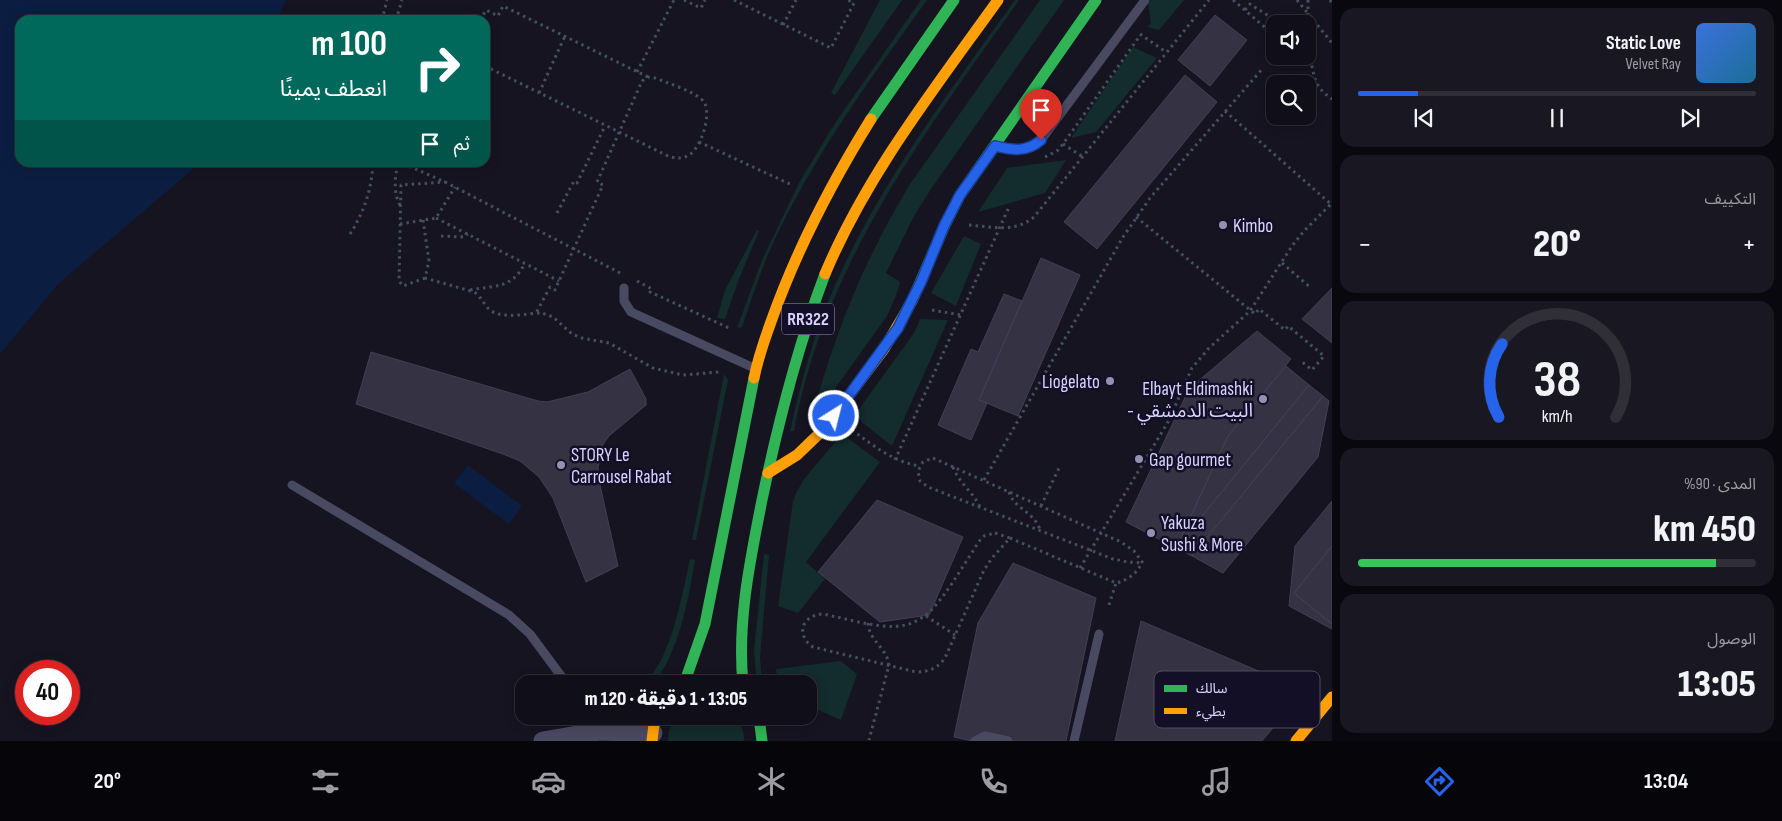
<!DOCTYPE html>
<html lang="ar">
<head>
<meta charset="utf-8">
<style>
	:root { --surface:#100f19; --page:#191822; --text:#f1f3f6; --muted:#9c9ca2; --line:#302f38; --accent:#2563eb }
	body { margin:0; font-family:"Sofia Sans Condensed","Noto Sans Arabic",sans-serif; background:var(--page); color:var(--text); direction:rtl; height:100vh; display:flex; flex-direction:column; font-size:19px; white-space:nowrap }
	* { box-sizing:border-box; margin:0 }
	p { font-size:16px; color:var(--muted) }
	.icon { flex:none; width:28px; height:28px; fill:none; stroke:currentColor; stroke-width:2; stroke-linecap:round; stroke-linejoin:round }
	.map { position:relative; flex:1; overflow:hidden; direction:ltr }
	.sheet { display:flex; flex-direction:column; gap:8px; padding:8px; background:#09080e; width:450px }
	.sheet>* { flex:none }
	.banner { position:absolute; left:15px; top:15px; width:475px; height:152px; border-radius:15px; box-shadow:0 2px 12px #0003,0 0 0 1px var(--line); direction:rtl; background:#00695c; color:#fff; overflow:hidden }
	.buttons { position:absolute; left:1266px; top:15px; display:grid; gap:10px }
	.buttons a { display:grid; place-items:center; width:50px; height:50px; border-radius:10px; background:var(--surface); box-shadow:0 2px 12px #0003,0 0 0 1px var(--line); font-size:25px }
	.speed { position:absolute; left:15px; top:660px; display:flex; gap:10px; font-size:25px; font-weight:700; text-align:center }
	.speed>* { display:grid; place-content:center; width:65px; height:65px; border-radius:50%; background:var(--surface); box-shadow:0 2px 12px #0003,0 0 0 1px var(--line); line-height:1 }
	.speed .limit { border:8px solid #d22; background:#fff; color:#111 }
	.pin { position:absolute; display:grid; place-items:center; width:42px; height:42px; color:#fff; margin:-51px -21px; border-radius:50% 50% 50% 0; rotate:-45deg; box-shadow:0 0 5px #0007 }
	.pin .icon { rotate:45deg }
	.me { position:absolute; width:55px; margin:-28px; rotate:36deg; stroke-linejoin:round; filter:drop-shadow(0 0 4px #0008) }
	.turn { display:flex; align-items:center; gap:18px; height:105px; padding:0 20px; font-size:22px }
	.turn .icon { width:65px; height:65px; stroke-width:2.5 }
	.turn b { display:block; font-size:35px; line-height:42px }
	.then { display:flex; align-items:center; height:48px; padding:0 20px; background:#0003; gap:10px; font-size:19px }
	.big { font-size:38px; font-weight:800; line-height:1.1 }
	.sheet .tile { flex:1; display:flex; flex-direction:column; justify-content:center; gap:8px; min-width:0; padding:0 18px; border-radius:15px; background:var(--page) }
	.sheet .dial { align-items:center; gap:0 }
	.dial svg { height:130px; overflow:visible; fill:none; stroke:var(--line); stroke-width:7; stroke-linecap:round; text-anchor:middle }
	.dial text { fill:var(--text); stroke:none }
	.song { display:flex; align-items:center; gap:15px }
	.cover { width:60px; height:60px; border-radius:8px; background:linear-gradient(135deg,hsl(220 70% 55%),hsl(200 70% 35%)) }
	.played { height:5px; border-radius:2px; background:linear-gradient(90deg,var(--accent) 15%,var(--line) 15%) }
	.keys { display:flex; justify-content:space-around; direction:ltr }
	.heat { display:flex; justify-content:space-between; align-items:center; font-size:28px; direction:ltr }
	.charge { height:8px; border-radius:4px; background:linear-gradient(90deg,#34c759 90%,var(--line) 0) }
	.trip { position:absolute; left:515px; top:675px; width:302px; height:50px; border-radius:15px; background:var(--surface); box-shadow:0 2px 12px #0003,0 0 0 1px var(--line); font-weight:800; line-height:50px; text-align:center; direction:rtl }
	.menu { display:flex; height:80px; justify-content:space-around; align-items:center; background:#06060a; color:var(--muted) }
	.menu .icon { width:35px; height:35px }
	.menu .selected { color:var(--accent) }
	.menu b { font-size:22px; color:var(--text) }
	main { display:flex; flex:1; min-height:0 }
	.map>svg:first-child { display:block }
	.green { fill:#132c2d }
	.water { fill:#0b1e41 }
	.building { fill:#343243; stroke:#433f54 }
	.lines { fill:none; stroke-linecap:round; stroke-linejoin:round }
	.path { stroke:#44505f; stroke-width:3; stroke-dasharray:2.5 4; stroke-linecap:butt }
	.lane { stroke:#4a4962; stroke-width:9 }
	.street { stroke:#4a4962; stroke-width:19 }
	.fast { stroke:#30b455; stroke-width:11 }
	.slow { stroke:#ff9f0a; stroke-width:11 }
	.route-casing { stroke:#184099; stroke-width:12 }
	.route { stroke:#2563eb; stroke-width:9 }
	.poi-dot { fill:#9591b1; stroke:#130f26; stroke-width:2 }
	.labels { text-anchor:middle; stroke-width:5; stroke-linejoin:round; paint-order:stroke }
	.shield { fill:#130f26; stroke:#9e99be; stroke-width:1 }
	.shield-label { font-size:18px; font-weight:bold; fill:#d9d4ff }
	.poi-label { font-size:19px; fill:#d9d4ff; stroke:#130f26; text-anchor:start }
	.key { fill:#130f26; stroke:#4e4a67; stroke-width:1 }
	.key-label { font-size:14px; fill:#d9d4ff }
</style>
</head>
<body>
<main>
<section class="sheet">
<div class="tile">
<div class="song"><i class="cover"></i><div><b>Static Love</b><p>Velvet Ray</p></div></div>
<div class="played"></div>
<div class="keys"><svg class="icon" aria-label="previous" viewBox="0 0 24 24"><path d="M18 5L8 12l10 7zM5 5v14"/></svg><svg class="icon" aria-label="pause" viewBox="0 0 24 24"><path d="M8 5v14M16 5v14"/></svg><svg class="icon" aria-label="next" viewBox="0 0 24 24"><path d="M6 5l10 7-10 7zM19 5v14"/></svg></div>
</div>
<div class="tile"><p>التكييف</p>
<div class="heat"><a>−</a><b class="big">20°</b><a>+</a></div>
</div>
<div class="tile dial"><svg viewBox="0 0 100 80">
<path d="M14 69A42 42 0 1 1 86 69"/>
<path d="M14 69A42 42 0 0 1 16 24" stroke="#2563eb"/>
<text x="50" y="56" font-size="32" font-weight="700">38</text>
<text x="50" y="72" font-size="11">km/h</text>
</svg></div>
<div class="tile"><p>المدى · 90%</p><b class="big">450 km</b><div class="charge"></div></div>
<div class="tile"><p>الوصول</p><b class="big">13:05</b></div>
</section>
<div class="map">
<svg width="1332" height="741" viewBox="0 0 1332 741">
	<rect width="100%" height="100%" fill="#161421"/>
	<!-- green -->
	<path class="green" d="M880,0H902L835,95L831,93Z
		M921,0H927C871,78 815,154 774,241C761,269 752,298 742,327L737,328L762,260L799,183L835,123Z
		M1015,0H1019C922,137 826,261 794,431H790C801,381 815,330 836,283C882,180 950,91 1015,0Z
		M1040,0H1064L931,189L914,216L886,273L900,282L897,293L887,316L811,422C833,336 864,260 910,184Z
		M1151,0H1184L1159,30L1147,27L1151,23L1148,3Z
		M1133,47L1157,58L1096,132L1071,138Z
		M1066,160L1045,193L978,212L1007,168Z
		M757,230L759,231L739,279L725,319L717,318L725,290Z
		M964,236L981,244L956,306L931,293Z
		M920,319L948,320L892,446L854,416L914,333Z
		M724,374L728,380L696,540H692Z
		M842,434L880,462L806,562L825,579L798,613L778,606L793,501L796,493L804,479Z
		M764,554L769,555L760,657L762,684H757L754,651Z
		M690,559L695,560C690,592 677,662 652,683L642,684C670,666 683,591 690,559Z
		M841,661L857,674L841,720L809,706V684H778L776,669Z
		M677,716H735C741,724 744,731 744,741H668L669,730Z"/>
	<!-- water -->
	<path class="water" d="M0,0H286L277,20H20V162L200,163L58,284L0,354Z
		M468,465L522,506L509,524L454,483Z"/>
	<!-- building -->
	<path class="building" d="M1215,15L1247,40L1210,86L1178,60Z
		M1185,75L1217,102L1097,249L1064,222Z
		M1041,258L1080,275L1018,416L979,400Z
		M1332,288V343L1302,319Z
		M1004,294L1022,301L979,400L987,403L971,440L938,425L971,349L978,352Z
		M1257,331L1291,359L1228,436L1176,548L1126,522L1189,389Z
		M371,352L538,401L547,402L588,392L630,369L646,399V405L609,436L602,446L598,468L600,485L618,566L586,582L553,498L539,477L520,461L503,454L356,404Z
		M1286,366L1309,385L1176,548L1228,436Z
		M1309,385L1323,396L1192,556L1176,548Z
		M1323,396L1329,401L1318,457L1223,573L1192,556Z
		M877,500L963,537L929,615L880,622L818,572Z
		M1332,501V546L1294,593L1332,624V629L1289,606L1295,546Z
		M1332,546V624L1294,593Z
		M1013,563L1096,598L1066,741H972L954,737L978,623Z
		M1141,621L1263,673L1296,700L1262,741H1115Z"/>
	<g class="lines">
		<!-- path -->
		<path class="path" d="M684,0L701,8L705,0
			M734,0L831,48L854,3L848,0
			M1233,0L1275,36
			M1297,0L1332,43
			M1308,0V14
			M1330,0L1332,3
			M1245,10L1250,4L1281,24
			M382,20L387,0
			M396,20L402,0
			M480,20L486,10L498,16L503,6L648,77
			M783,25L796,0
			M1140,34L1166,52
			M1308,53C1316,73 1310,84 1332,99
			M1298,56L1300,58
			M485,66L670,157C677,158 683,159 689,155C701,148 712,114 704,102C697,92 667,83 655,78L648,77L642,81L597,182L603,185L559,281L555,290L550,287L536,313
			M637,72L674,0
			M539,93L565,36
			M1225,111L1332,205
			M699,142L792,185
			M1063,144L1083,157
			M1045,157L1057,151L1063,144L1139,37
			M400,205C394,196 394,176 398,166L404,164L445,182L622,274
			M557,213L574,181L577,183L605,126
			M1136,217L1255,314L1259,309L1285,330L1288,326L1324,356L1312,370L1301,361
			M436,218L559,281
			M423,220L429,261L425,278L474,292C481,296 484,305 490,310C503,320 527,313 542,313L553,317L572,334L582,338L609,343L653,368L683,375L719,372
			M400,224L436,218L455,187
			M969,225C993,227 1015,233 1034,217L1209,0
			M350,234C364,212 372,189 373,162
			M441,236L461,237L468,234
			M1282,263L1310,287
			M425,278L403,286L399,281L401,185L445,182
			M637,281L652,289L650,292L729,328
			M470,290C496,285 512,289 525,263
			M932,310L961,315
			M852,430C874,446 892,461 919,466
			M933,458L1121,542L1134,551L1143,563L1128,562L1113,559L928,487L920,481L918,471L923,462Z
			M895,460L1009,207
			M953,467C959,483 973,492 980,507
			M984,480L1123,237L1150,198L1263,68
			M1009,492C1014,509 1034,511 1040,530
			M1041,506L1059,468
			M995,533L1010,538L992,558L984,570L945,658C938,668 929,672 916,672L813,647C795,635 802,615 823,614C843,618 863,624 883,626C920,630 934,609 953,582C962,568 971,554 980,540L984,536Z
			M1010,538L1116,583C1128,580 1136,574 1142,563
			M1080,568L1168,422L1192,368L1209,348L1250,311L1292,246L1304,231L1332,203
			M1109,605L1116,583
			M926,616L955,635
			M868,623C869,641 887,648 889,665L869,740"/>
		<!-- lane -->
		<path class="lane" d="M997,146C1014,151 1027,153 1041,140L1145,0
			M624,288V301L631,312L754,368
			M292,485L509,615L530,634L567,684
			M590,716L600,731
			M975,741L985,736L1008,741
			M1074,741L1099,634"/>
		<!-- street -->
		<path class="street" d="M543,741L600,731L653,733"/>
		<!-- fast -->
		<path class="fast" d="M871,119L954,0
			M912,301L944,227L960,195L1096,0
			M684,684L705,624L754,378
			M743,684C737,622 750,561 762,500C778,423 797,348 825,274
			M756,716L760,725L762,741"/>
		<!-- slow -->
		<path class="slow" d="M825,274C867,174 935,88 998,0
			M754,378C758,358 765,338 772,319C797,249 832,182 871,119
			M768,473L797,455L823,430L884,349L912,301
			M652,741L654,724L658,716
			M1296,741L1332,697"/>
	</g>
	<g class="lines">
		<!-- route casing -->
		<g class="route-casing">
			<path id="route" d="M834,416L898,328L921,282L944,226L960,195L995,146C1012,150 1026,153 1041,140"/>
		</g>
		<!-- route -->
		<use href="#route" class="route"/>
	</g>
	<!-- markers -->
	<g class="poi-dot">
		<circle cx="1223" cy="225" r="5"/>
		<circle cx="1110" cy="381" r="5"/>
		<circle cx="1263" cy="399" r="5"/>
		<circle cx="1139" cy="459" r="5"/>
		<circle cx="561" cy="465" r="5"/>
		<circle cx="1151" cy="533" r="5"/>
	</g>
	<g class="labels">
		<!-- shield labels -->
		<rect class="shield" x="782" y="303.5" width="52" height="31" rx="4"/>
		<g class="shield-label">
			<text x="808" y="325">RR322</text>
		</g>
		<!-- poi labels -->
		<g class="poi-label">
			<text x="1233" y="232">Kimbo</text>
			<text x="1100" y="388" text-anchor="end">Liogelato</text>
			<text x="1253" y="395" text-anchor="end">Elbayt Eldimashki<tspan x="1253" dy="22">- البيت الدمشقي</tspan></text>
			<text x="571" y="461">STORY Le<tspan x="571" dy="22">Carrousel Rabat</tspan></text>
			<text x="1149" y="466">Gap gourmet</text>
			<text x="1161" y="529">Yakuza<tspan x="1161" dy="22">Sushi &amp; More</tspan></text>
		</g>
	</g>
	<!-- legend -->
	<rect x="1154" y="671" width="166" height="57" rx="8" class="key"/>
	<rect x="1164" y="685" width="23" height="7" fill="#30b455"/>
	<rect x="1164" y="708" width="23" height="6" fill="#ff9f0a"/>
	<g class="key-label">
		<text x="1196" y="693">سالك</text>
		<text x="1196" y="716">بطيء</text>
	</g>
</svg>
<div class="buttons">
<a><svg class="icon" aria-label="sound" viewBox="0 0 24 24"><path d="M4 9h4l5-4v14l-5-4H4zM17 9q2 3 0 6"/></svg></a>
<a><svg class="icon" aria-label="search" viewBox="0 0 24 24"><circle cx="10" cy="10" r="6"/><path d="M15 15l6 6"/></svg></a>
</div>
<div class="speed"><div class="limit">40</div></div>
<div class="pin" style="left:1041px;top:140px;background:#d93025"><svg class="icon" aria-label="arrive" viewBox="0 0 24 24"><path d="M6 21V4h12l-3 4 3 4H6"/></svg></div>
<svg class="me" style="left:834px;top:416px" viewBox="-20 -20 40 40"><circle r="17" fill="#2563eb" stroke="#fff" stroke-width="3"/><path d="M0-11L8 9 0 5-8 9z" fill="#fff"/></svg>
<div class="trip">13:05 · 1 دقيقة · 120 m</div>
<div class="banner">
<div class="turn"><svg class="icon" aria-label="right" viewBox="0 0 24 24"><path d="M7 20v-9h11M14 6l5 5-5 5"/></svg><div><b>100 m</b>انعطف يمينًا</div></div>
<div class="then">ثم<svg class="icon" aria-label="arrive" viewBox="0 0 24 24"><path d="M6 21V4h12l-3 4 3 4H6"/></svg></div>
</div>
</div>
</main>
<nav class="menu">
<b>13:04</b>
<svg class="icon selected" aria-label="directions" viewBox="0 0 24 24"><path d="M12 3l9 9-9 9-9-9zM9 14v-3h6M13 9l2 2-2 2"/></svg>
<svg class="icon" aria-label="music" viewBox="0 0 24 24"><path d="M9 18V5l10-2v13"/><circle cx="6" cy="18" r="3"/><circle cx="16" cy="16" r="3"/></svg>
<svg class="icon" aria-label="phone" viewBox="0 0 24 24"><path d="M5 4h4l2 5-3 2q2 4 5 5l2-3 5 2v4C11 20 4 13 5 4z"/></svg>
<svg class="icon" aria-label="climate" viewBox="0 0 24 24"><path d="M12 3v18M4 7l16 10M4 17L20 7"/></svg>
<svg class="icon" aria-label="car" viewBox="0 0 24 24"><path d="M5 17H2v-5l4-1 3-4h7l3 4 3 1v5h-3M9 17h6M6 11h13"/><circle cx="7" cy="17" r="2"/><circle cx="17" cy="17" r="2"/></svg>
<svg class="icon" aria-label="filters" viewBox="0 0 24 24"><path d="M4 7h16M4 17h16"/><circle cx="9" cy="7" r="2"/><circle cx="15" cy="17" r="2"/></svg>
<b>20°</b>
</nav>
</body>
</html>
